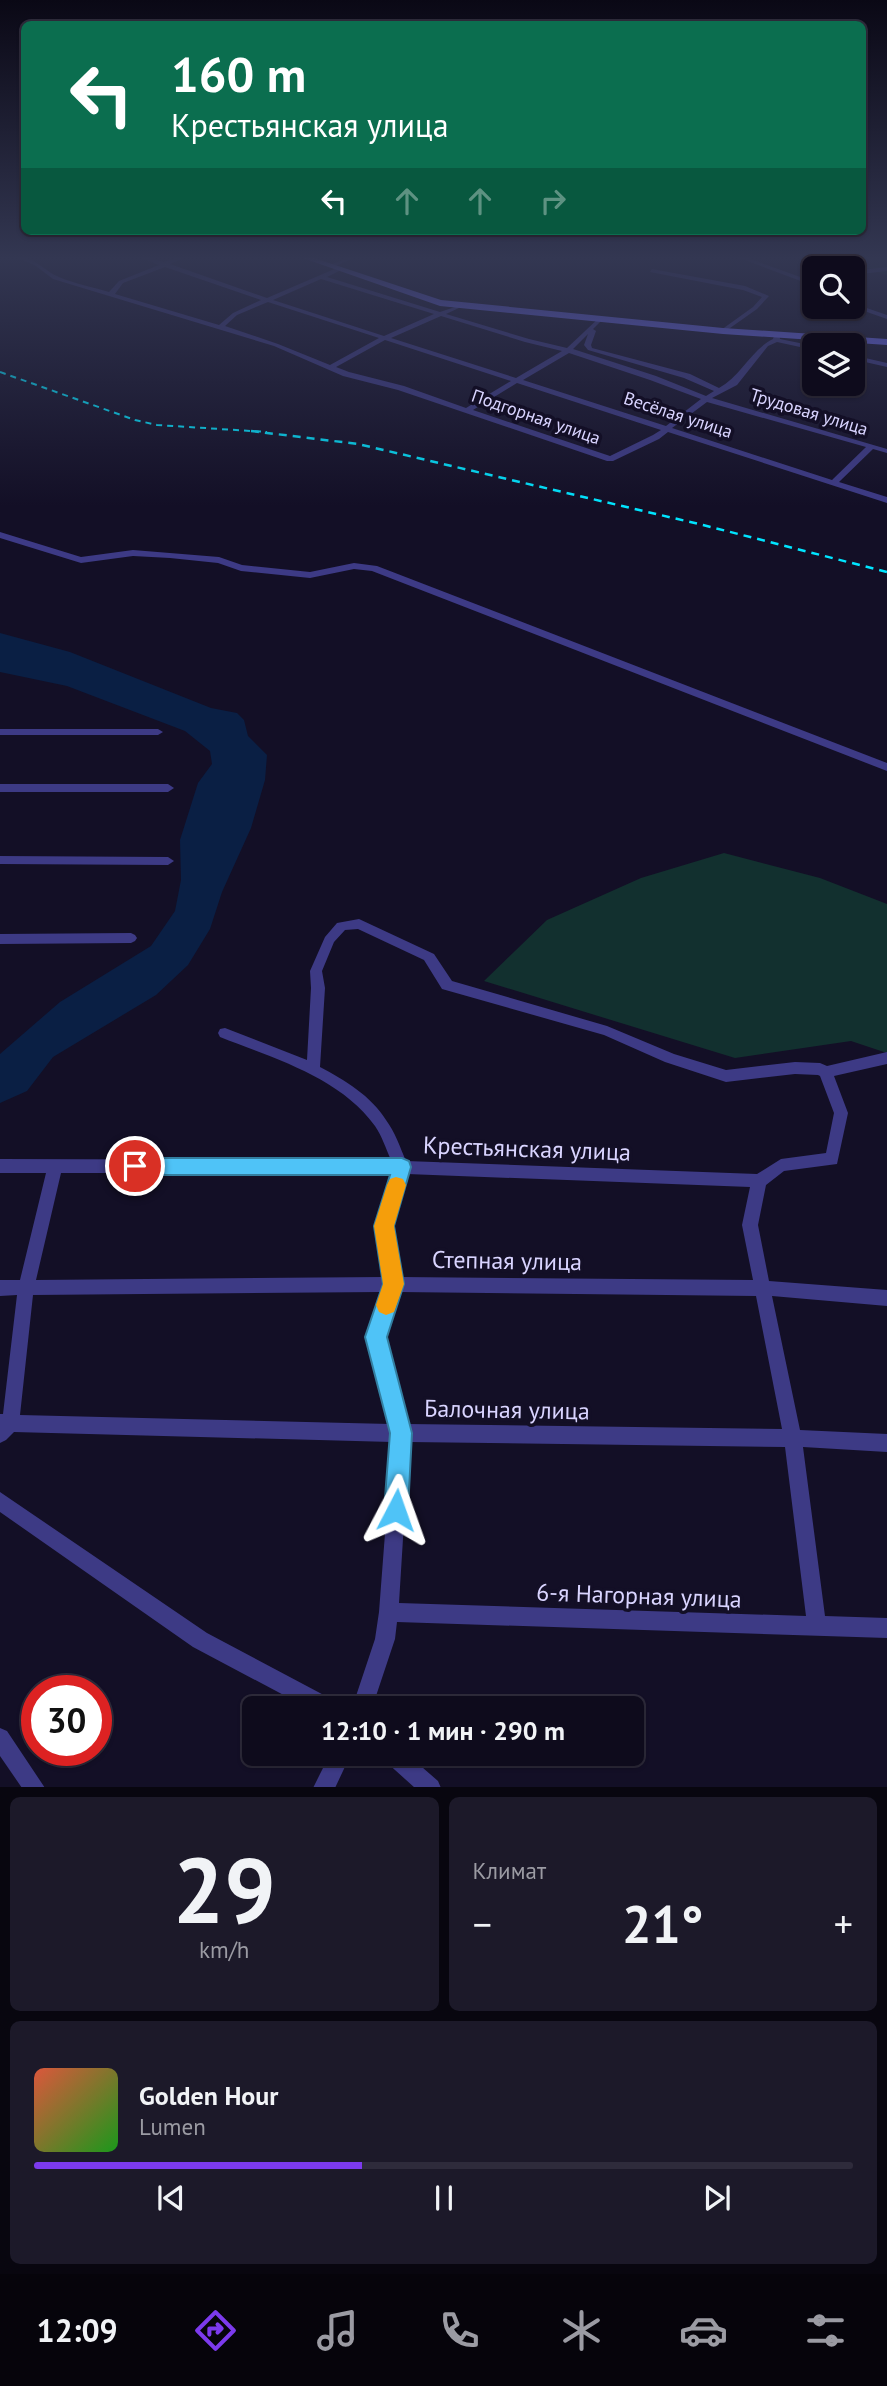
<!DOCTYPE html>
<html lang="ru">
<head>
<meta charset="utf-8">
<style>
	:root { --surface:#0e0b1c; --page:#1c1929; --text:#f1f3f6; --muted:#9b9ba3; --line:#2e2b3b; --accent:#7c3aed }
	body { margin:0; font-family:"PT Sans",sans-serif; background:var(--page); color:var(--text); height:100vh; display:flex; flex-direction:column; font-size:26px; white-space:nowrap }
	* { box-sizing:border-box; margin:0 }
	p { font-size:23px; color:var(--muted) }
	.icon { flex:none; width:38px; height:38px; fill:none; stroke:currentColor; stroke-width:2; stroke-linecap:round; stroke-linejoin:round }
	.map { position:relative; height:1787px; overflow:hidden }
	.side { display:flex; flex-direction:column; gap:10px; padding:10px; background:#08060f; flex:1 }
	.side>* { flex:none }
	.banner { position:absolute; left:21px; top:21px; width:845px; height:214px; border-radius:10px; box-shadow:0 2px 5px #0004,0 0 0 2px var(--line); background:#0b6e4f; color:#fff; overflow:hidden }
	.buttons { position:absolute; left:802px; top:256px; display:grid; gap:14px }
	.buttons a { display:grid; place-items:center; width:63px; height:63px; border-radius:10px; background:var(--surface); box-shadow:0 2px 5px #0004,0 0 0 2px var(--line); font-size:35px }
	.speed { position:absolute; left:21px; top:1675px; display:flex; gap:14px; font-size:35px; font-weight:700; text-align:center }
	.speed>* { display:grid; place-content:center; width:91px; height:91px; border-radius:50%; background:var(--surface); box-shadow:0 2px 5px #0004,0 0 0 2px var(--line); line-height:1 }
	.speed .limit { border:10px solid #d22; background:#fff; color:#111 }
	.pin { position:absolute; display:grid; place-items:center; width:60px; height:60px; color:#fff; margin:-30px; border:4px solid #fff; border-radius:50%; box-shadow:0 2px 7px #0007 }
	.me { position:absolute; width:77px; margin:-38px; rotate:4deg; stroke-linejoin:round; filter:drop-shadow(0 0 5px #0008) }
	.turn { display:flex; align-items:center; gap:24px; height:147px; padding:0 35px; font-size:32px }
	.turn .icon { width:91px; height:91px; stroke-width:2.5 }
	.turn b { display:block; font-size:49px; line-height:60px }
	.lanes { display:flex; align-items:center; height:66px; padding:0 35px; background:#0003; justify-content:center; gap:35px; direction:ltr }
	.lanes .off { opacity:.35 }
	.big { font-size:52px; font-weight:600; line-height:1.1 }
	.side .card { flex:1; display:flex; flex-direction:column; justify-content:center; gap:10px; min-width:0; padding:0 24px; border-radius:10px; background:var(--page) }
	.side .dial { align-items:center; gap:0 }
	.dial b { font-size:91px; line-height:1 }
	.song { display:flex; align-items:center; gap:21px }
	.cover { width:84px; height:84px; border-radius:10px; background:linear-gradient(135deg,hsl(10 70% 55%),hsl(120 70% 35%)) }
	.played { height:7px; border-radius:4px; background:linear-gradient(90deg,var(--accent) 40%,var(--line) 40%) }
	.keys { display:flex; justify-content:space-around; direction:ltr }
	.heat { display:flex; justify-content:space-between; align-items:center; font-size:38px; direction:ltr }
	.side .tiles { flex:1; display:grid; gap:10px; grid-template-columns:1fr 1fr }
	.card:last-child { grid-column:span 2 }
	.trip { position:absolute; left:242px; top:1696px; width:402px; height:70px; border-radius:10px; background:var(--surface); box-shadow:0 2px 5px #0004,0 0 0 2px var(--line); font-weight:600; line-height:70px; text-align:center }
	.tab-bar { display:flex; height:112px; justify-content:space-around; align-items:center; background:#06040b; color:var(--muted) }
	.tab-bar .icon { width:49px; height:49px }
	.tab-bar .current { color:var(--accent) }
	.tab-bar b { font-size:32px; color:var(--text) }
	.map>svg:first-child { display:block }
	.green { fill:#12302f }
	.water { fill:#0a1f44 }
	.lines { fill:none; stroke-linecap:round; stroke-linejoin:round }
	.street { fill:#3d3a85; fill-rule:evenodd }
	.secondary { fill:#6f6bff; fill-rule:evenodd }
	.rail-far1 { stroke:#00e5ff; stroke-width:2; stroke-dasharray:6 5; stroke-linecap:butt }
	.rail { stroke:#00e5ff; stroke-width:2.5; stroke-dasharray:8 6; stroke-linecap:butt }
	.route { fill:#4fc3f7; stroke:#337fa1; stroke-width:2 }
	.slow { fill:#f59e0b }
	.labels { text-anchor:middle; stroke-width:7; stroke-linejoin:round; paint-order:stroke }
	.far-street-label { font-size:18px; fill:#d9d4ff; stroke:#130f26 }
	.near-street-label { font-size:24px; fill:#d9d4ff; stroke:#130f26 }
</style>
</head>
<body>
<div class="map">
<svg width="887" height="1788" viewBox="0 0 887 1788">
	<rect width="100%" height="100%" fill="#130f26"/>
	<!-- green -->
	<path class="green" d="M825,256H887V275Z
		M724,853L820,878L887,904V1053L851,1041L735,1058L484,981L547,920L641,878Z"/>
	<!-- water -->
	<path class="water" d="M0,633L70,652L211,708L237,713L244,720L248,736L267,755L265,780L251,828L222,892L210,929L188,965L156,995L53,1057L27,1091L0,1103V1054L60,1002L151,946L175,911L181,880L180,840L198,783L212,764L210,751L185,731L67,686L0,672Z"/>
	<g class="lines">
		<!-- street -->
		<path class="street" d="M14,256C33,255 44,271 59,277C75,284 93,287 109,292L119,281L159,265L137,256H145L164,262L182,256H189L170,264L267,298L339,267L341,270L327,277L440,312L461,305V307L446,314L529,339L567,348L601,316L604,318L593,329L596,331L591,345L592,348L690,374L719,388C741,376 751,350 773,339L775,333H779L780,339L814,346V350L777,342L768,346L737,385L712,398L887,449V453L873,449L839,482L887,497V503L668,432L659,439L613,461H607L398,390L343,376L274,346L53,279L36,266ZM165,267L261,300L233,313L219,325L115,294L123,283ZM321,279L434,314L384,336L273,300ZM268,302L379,338L330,365L278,344L225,326L237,315ZM441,316L525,342L562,351L516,378L391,338ZM588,334L584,345L588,350L684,378L714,391L706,396L656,376L573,349ZM385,340L511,381L466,408L404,386L349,372L336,367ZM569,353L650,380L701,399L666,426L523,380ZM517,383L661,430L653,435L610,456L473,410ZM707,402L866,447L832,480L672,428Z
			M352,256H359L333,267L328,266Z
			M734,256H742L814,282V286Z
			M887,267V271L852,275V271Z
			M652,269L745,286L769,296L757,309L723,333L721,332V330L753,307L762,297L743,290L650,272Z
			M852,303L887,315V319L850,306H852Z
			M852,355L887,363V367L852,359Z
			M0,532L81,557L133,550L219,557L242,565L310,572L354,563L377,566L887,763V771L372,571L354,569L310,578L241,571L218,563L170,558L133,556L81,563L0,538Z
			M0,729H158L163,732L158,735H0Z
			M0,784H168L174,788L168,792H0Z
			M0,856L168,857L174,861L168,865L0,864Z
			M359,919L434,954L452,981L607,1026L674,1054L726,1070L795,1062L820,1063L827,1066L887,1052V1064L834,1076L848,1113L837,1164L784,1171L766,1185L758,1225L769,1281L887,1290V1306L772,1296L800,1430L887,1434V1452L803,1447L825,1616L887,1618V1638L397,1622L395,1639L372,1708H352L375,1639L379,1612L392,1442L14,1432L6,1440L0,1443V1414H3L17,1295L0,1296V1280H20L46,1173H0V1159L391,1160C386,1149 382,1136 375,1126C340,1077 273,1058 220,1037L218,1033L220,1029L225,1028L307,1060L311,988L310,971L325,937L337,923ZM358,929L424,960L442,989L604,1035L665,1062L726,1082L795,1074L818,1075L820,1076L834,1113L826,1153L781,1159L757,1174L406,1161C400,1147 395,1132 386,1120C371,1096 345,1080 320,1067L325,988L322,971L334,942L345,930ZM61,1173H393L376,1226L384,1277L36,1280ZM407,1174L750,1187L742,1225L753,1280L400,1277L392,1226ZM382,1292L368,1337L390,1424L20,1415L33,1295ZM399,1292L756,1296L782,1429L407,1424L384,1337ZM409,1442L785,1447L806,1616L399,1603Z
			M131,933L135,935L137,938L135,941L131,943L0,944V934Z
			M0,1492L207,1633L335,1701L338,1708H308L193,1647L0,1512Z
			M0,1728L7,1731L45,1788H22L0,1756Z
			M330,1754H351L335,1788H313Z
			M382,1754H407L438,1781L441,1788H415L385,1761Z"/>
		<!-- secondary -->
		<path class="secondary" d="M297,256H308L441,300L723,328L887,339V345L723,334L440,306Z"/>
		<!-- rail-far1 -->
		<path class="rail-far1" d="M0,372L135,420L157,425L267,432"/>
		<!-- rail -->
		<path class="rail" d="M251,431L358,444L703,525L887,572"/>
	</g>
	<!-- sky -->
	<linearGradient id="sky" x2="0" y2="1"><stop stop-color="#0a0815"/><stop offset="0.51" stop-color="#333752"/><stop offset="1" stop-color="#333752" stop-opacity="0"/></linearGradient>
	<rect width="887" height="506" fill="url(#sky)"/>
	<!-- route -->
	<path class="route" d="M135,1158H402L409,1161L411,1167L394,1226L404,1284L387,1337L412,1433L408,1510L404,1518L396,1521L387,1518L384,1510L390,1433L365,1337L383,1284L374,1226L390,1175H135L128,1172L126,1166L128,1160Z"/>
	<!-- slow -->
	<path class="slow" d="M396,1177L403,1179L406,1185L394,1226L404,1284L394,1312L386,1315L379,1312L376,1305L383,1284L374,1226L387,1185L390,1179Z"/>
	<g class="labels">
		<!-- far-street labels -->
		<g class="far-street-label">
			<text transform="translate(809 412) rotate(17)" y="6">Трудовая улица</text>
			<text transform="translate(678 415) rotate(18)" y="6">Весёлая улица</text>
			<text transform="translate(536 417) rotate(19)" y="6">Подгорная улица</text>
		</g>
		<!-- near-street labels -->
		<g class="near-street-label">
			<text transform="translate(527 1149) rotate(2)" y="8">Крестьянская улица</text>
			<text transform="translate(507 1261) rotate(1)" y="8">Степная улица</text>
			<text transform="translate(507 1410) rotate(1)" y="8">Балочная улица</text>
			<text transform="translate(639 1596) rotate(2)" y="8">6-я Нагорная улица</text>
		</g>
	</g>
</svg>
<div class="buttons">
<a><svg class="icon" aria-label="search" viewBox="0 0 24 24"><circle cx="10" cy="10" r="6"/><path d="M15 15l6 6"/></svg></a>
<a><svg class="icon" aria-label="layers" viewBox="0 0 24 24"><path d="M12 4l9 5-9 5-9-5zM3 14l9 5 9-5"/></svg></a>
</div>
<div class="speed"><div class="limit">30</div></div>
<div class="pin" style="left:135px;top:1166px;background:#d93025"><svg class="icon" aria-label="arrive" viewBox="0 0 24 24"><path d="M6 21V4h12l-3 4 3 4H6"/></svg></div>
<svg class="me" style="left:396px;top:1510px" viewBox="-20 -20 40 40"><path d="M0-17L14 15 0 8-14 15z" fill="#4fc3f7" stroke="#fff" stroke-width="4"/></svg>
<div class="trip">12:10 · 1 мин · 290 m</div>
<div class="banner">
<div class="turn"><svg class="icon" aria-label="left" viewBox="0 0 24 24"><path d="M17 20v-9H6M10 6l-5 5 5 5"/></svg><div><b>160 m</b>Крестьянская улица</div></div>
<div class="lanes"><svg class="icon" aria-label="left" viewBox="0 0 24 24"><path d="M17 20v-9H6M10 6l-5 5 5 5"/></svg><svg class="icon off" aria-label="ahead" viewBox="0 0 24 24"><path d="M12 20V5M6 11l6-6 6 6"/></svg><svg class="icon off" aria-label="ahead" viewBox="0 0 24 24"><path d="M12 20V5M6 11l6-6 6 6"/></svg><svg class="icon off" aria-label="right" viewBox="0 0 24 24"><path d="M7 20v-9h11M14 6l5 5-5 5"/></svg></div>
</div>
</div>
<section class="side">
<div class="tiles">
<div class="card dial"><b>29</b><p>km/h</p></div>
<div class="card"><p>Климат</p>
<div class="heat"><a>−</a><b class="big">21°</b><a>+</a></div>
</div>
<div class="card">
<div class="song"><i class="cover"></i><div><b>Golden Hour</b><p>Lumen</p></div></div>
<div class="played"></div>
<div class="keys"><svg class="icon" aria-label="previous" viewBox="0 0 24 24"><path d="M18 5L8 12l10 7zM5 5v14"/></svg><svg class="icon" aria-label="pause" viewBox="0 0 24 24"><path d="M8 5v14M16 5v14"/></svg><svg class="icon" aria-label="next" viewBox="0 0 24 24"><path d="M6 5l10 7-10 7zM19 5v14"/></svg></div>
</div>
</div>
</section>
<nav class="tab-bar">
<b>12:09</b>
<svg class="icon current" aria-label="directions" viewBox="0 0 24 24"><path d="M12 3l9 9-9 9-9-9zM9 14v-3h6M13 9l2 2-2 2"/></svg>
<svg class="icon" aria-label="music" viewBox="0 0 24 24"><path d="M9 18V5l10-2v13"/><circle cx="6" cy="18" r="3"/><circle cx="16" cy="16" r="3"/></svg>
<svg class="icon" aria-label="phone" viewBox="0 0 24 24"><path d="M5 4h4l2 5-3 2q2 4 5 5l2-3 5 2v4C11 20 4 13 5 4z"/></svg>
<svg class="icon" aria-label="climate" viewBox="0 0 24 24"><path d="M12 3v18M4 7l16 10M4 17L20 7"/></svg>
<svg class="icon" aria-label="car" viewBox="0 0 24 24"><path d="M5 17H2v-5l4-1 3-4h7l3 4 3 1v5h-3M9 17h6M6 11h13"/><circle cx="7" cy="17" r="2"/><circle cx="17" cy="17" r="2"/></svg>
<svg class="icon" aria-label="filters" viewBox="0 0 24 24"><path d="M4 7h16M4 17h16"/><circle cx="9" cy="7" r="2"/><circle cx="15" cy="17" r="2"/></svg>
</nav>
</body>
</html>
